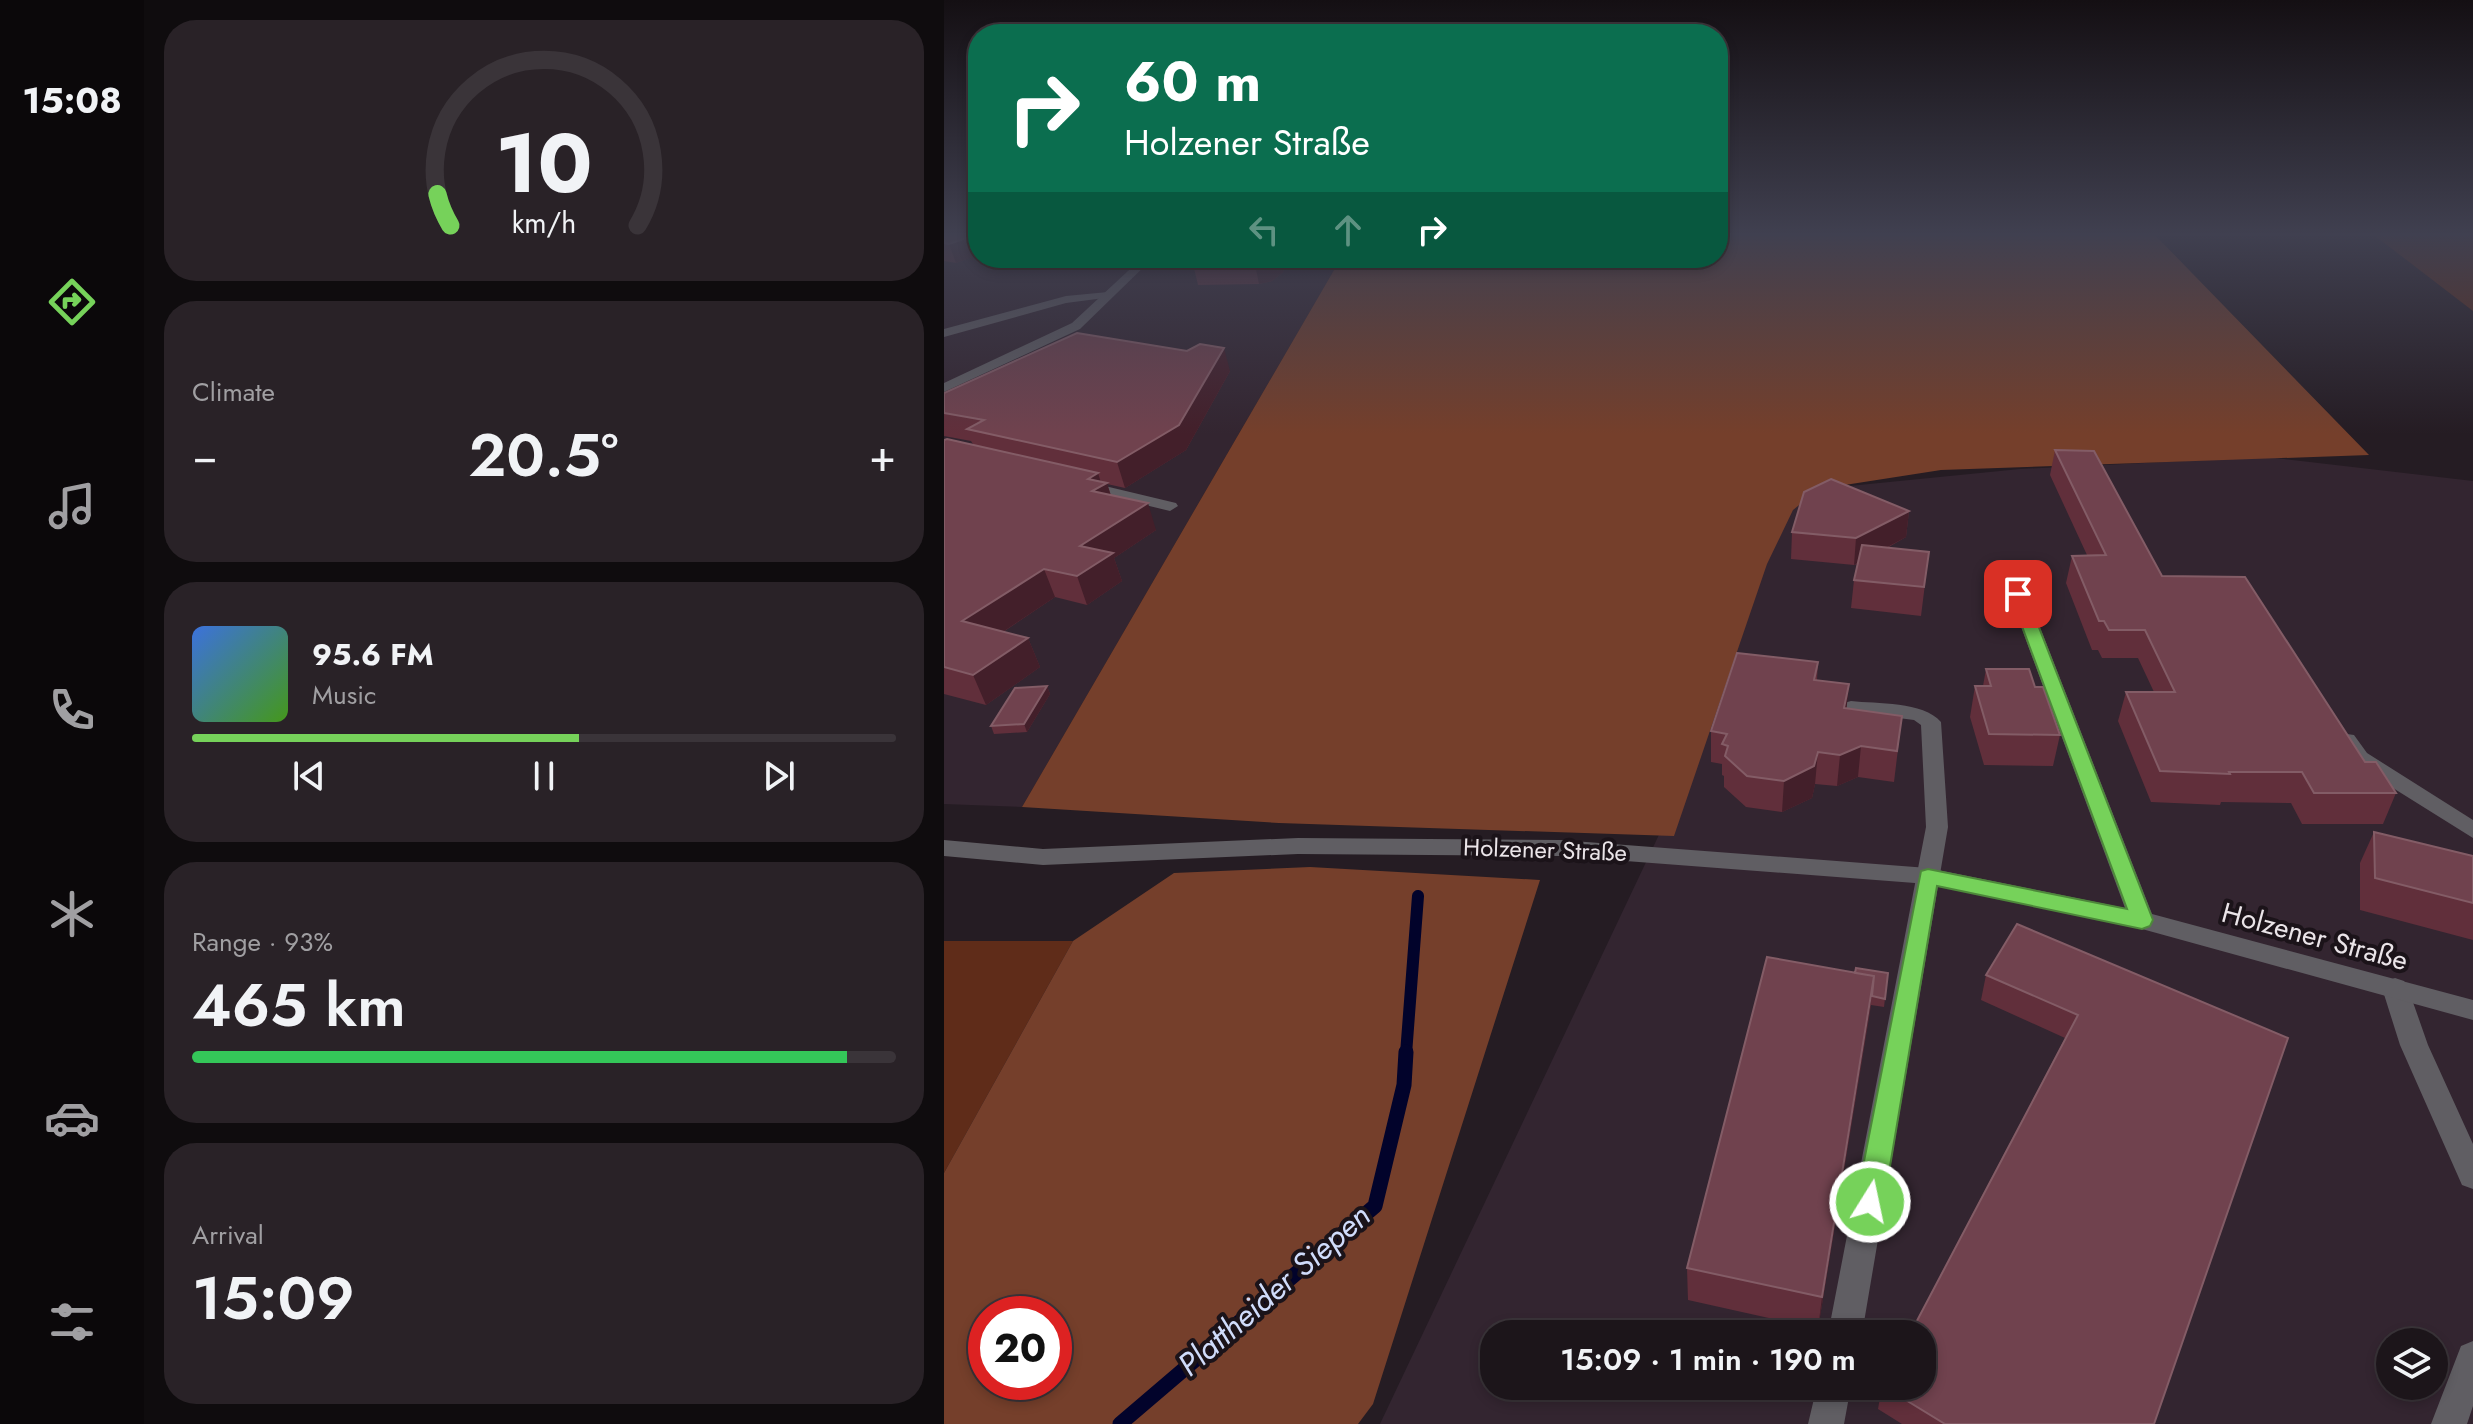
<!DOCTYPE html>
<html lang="en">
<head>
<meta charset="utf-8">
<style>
	:root { --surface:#1c151a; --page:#292227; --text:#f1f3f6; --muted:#a09fa2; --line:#3a3439; --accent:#76d25a }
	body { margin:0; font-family:Jost,sans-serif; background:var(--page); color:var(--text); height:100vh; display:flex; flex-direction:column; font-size:30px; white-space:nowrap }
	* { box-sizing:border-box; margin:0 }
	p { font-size:26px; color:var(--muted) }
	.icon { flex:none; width:44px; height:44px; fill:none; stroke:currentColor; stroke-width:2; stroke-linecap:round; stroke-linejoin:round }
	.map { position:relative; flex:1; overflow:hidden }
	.sheet { display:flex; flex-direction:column; gap:20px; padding:20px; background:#0f0c0e; width:800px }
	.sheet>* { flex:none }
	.guide { position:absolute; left:24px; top:24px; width:760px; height:244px; border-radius:32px; box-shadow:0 4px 12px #0003,0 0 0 2px var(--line); background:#0b6e4f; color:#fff; overflow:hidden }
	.tools { position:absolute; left:1432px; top:1328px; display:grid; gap:16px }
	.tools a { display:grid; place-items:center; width:72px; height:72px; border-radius:50%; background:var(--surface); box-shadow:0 4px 12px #0003,0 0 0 2px var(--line); font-size:40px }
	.speed { position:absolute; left:24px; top:1296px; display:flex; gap:16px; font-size:40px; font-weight:700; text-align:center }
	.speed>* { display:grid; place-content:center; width:104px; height:104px; border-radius:50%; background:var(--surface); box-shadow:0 4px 12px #0003,0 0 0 2px var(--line); line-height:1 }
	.speed .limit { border:12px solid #d22; background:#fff; color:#111 }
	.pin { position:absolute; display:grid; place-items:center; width:68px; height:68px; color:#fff; margin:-34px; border-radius:16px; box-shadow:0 4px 12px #0006 }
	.me { position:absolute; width:88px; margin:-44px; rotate:10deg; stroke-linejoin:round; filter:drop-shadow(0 0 6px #0008) }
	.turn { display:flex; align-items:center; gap:28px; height:168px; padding:0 24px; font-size:36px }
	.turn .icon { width:104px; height:104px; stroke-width:2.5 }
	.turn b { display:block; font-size:56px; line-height:68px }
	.lanes { display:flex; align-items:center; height:76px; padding:0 24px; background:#0003; justify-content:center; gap:40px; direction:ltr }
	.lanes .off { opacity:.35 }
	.big { font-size:60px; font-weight:600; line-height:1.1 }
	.sheet .widget { flex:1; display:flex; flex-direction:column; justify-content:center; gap:12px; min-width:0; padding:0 28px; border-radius:32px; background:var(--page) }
	.sheet .dial { align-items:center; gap:0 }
	.dial svg { height:208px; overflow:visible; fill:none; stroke:var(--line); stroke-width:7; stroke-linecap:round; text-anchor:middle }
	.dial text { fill:var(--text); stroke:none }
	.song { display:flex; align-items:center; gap:24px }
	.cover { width:96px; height:96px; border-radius:12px; background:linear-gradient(135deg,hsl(220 70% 55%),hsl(100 70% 35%)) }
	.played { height:8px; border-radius:4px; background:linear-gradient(90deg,var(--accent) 55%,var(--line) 55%) }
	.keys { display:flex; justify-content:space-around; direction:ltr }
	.heat { display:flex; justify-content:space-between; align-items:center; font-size:44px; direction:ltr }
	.charge { height:12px; border-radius:6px; background:linear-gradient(90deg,#34c759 93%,var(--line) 0) }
	.trip { position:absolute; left:536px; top:1320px; width:456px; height:80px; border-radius:32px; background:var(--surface); box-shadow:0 4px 12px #0003,0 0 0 2px var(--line); font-weight:600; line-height:80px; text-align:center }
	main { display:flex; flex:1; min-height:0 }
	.dock { display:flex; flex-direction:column; width:144px; justify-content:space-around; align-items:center; background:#0b080a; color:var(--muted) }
	.dock .icon { width:56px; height:56px }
	.dock .on { color:var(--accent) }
	.dock b { font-size:36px; color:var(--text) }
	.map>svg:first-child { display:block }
	.built { fill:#332530; fill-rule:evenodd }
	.green { fill:#5f2c19 }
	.forest { fill:#753f2b; fill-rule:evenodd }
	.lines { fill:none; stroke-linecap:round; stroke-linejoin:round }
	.stream-far1 { stroke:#02032b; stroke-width:12 }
	.stream { stroke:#02032b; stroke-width:15 }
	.service { fill:#605e63; fill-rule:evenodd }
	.minor { fill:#605e63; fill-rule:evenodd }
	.wall { fill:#612f3b }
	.shaded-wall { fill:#431f2a }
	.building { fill:#70424e; stroke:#835c66; stroke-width:2 }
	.route { fill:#76d25a; stroke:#4d883a; stroke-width:2 }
	.labels { text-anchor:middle; stroke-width:8; stroke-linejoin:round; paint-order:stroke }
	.street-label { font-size:24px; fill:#eae4e8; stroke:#1b1319 }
	.near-street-label { font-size:28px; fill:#eae4e8; stroke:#1b1319 }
	.near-water-label { font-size:32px; font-style:italic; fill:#d0dcfb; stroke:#1b1319 }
</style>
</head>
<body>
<main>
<nav class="dock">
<b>15:08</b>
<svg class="icon on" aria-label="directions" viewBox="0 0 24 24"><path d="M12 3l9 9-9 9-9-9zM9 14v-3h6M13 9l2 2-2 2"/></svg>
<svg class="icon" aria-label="music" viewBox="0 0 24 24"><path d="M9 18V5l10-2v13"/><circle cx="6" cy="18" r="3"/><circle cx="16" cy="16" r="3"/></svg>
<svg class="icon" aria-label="phone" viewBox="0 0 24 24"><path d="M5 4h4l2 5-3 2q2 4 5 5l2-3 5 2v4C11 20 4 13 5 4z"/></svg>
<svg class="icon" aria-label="climate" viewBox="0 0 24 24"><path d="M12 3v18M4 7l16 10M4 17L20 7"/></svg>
<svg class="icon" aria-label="car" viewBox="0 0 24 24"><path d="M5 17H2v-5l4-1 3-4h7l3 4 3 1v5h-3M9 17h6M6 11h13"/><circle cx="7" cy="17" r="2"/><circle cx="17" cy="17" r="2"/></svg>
<svg class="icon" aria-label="filters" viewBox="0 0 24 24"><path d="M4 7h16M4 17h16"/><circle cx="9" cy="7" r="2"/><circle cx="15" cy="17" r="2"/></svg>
</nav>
<section class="sheet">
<div class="widget dial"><svg viewBox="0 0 100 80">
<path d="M14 69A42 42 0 1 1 86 69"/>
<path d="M14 69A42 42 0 0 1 9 57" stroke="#76d25a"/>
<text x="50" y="56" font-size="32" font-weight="700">10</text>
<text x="50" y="72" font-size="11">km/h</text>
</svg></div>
<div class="widget"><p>Climate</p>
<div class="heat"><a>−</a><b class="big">20.5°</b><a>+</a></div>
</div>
<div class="widget">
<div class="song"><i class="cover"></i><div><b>95.6 FM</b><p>Music</p></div></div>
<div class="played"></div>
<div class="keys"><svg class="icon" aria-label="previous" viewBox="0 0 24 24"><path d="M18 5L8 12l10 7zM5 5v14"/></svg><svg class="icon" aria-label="pause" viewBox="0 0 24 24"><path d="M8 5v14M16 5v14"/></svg><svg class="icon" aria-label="next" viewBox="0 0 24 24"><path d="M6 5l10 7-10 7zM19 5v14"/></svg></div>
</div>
<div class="widget"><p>Range · 93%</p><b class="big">465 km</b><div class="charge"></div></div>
<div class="widget"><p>Arrival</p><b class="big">15:09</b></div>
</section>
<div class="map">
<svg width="1529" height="1424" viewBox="0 0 1529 1424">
	<rect width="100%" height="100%" fill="#251c23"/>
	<!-- built -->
	<path class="built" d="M0,235H34V258H397L78,807L0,804Z
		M1323,457L1529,481V1424H436L748,765L843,507L875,489L1076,469ZM550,1334H978V1386H550ZM1446,1342H1490V1386H1446Z"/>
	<!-- green -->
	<path class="green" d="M1430,235H1529V311Z
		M0,941H129L0,1173Z"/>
	<!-- forest -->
	<path class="forest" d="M774,235H1211L1425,455L997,470L875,489L849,510L823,564L730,836L335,823L78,807L397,258H774Z
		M366,867L596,880L429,1404L414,1424H0V1173L129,941L230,873ZM42,1314H110V1382H42Z"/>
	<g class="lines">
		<!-- stream-far1 -->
		<path class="stream-far1" d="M462,1054L474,896"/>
		<!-- stream -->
		<path class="stream" d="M176,1424L431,1206L460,1085L462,1052"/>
		<!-- service -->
		<path class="service" d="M164,292L170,295L168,297L122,303L0,337V329L122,296Z
			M907,701C933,704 979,701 997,722L1004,827L918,1334H884L982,827L977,725L970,720L900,711L897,707L900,703Z
			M1403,734L1410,735L1423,753L1529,820V838L1409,763L1393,740Z
			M1451,978L1460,981L1464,988L1484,1045L1529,1144V1189L1518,1185L1456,1045L1438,988L1442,981Z
			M1529,1341V1406L1523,1424H1487L1517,1346Z
			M873,1386H907L900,1424H864Z"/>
		<!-- minor -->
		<path class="minor" d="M198,258H209L136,329L0,392V383L128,323Z
			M140,481L232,503L234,506L226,511L135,489V483Z
			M1074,589L1083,594L1208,914L1529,1000V1020L1198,929L984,884L616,856L354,854L99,865L0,856V840L99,849L354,838L616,840L984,868L1181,908L1065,594Z"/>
	</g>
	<!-- wall -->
	<path class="wall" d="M0,235H34V255L12,263L0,261Z
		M255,258H349L338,273L328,281L315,284L254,285L249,264Z
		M286,371L242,450L181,488L163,484L167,495L212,530L170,558L178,581L143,605L111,597L59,632L84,638L96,667L42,705L0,694V440L29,444L27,441L0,436V393Z
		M1111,450L1218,576L1421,762L1452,793L1439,824H1358L1347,803L1277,802L1276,805L1207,802L1174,721L1182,692H1210L1194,658H1158L1154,650H1148L1122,583L1128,556L1143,555L1106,475Z
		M965,511L962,537L943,548L985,552L977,616L907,608L910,580L913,564L910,565L847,559L848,532Z
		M874,662L873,680L905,684L902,709L958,716L950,782L914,777L893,786L871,784L868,798L838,812L802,807L780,787V776L778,775V764L767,762V731Z
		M1042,669L1091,687L1116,735L1109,766L1040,765L1026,717L1031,686H1039Z
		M103,686L106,694L83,732L50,734L47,726Z
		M1430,832L1529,856V940L1416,910V863Z
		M911,973H944L940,1007L927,1005L874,1329L744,1300L743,1268Z
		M1042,975L1344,1038L1210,1424H958L934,1409L938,1386L1121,1038L1037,1000Z"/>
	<!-- shaded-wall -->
	<path class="shaded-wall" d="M31,235H34V255L12,263L5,244Z
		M327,258H349L338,273L328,281L315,284L311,264Z
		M280,348L286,371L242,450L181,488L173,462Z
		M154,473L158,486L163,483L171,510L157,518L144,479Z
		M204,503L212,530L170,558L178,581L143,605L133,576L136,546Z
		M965,511L962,537L910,565L912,538Z
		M100,569L111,597L30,651L18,621Z
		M84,638L96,667L42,705L29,675Z
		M905,684L902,714L900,708Z
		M103,686L106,694L83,732L80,724Z
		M917,746L914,777L893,786L896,755Z
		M874,752L871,784L868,798L838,812L840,781Z
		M930,976L926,1009L874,1329L878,1297Z"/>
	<!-- building -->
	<path class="building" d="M0,235H31L5,244L0,243Z
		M255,258H327L323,261L311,264H249Z
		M133,333L243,351L256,344L280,348L235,425L173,462L23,429L40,420L0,413V393Z
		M3,439L154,473L144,479L163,483L148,491L204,503L136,546L169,553L133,576L100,569L18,621L84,638L29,675L0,667V440Z
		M1111,450L1150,451L1218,576L1301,577L1421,762H1432L1452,793H1370L1358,772H1285L1286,774L1216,771L1182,692H1231L1201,630H1165L1160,621H1155L1128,556L1162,555Z
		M887,479L965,511L912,538L848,532L860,492Z
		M918,545L985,552L980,587L910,580Z
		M793,653L874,662L870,680L905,684L900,708L958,716L953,751L917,746L896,755L874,752L870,766L840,781L803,776L781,756L784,746L778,744L783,734L767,731Z
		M1042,669H1085L1091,687H1099L1116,735L1045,734L1031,686H1047Z
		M103,686L80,724L47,726L71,688Z
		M1430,832L1529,856V903L1431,878Z
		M1073,924L1344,1038L1210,1424H1001L939,1386H978V1334H966L1134,1015L1042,975Z
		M823,957L930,976L878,1297L743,1268Z
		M912,968L944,973L941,999L928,996L930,976L911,973Z"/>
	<!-- sky -->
	<linearGradient id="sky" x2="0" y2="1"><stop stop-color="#140f13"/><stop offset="0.54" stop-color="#404050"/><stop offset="1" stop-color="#404050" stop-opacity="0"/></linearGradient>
	<rect width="1529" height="434" fill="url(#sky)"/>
	<!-- route -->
	<path class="route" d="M1074,589L1082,594L1209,920L1206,926L1198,929L993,886L940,1202L936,1211L926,1214L916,1211L912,1202L977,871L984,869L1183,909L1066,594Z"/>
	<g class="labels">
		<!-- street labels -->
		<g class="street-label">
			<text transform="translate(601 850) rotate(2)" y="8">Holzener Straße</text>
		</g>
		<!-- near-street labels -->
		<g class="near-street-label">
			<text transform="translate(1371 936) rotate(15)" y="10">Holzener Straße</text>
		</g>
		<!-- near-water labels -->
		<g class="near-water-label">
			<text transform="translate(330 1290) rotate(-41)" y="11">Plattheider Siepen</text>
		</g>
	</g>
</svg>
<div class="tools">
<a><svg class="icon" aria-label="layers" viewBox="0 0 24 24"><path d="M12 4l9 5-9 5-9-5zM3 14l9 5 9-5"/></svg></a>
</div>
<div class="speed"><div class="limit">20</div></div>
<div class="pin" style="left:1074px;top:594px;background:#d93025"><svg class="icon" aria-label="arrive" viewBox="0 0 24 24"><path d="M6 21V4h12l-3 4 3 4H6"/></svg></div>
<svg class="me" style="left:926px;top:1202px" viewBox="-20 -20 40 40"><circle r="17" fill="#76d25a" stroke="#fff" stroke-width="3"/><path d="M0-11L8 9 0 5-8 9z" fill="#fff"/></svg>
<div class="trip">15:09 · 1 min · 190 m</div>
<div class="guide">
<div class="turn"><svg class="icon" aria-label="right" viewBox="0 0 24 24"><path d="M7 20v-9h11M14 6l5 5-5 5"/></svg><div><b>60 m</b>Holzener Straße</div></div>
<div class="lanes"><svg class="icon off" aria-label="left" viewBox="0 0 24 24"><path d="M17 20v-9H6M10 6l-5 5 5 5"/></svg><svg class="icon off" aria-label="ahead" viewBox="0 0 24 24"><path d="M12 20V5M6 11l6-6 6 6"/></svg><svg class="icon" aria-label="right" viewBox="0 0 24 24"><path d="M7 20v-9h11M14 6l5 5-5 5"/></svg></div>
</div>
</div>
</main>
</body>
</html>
